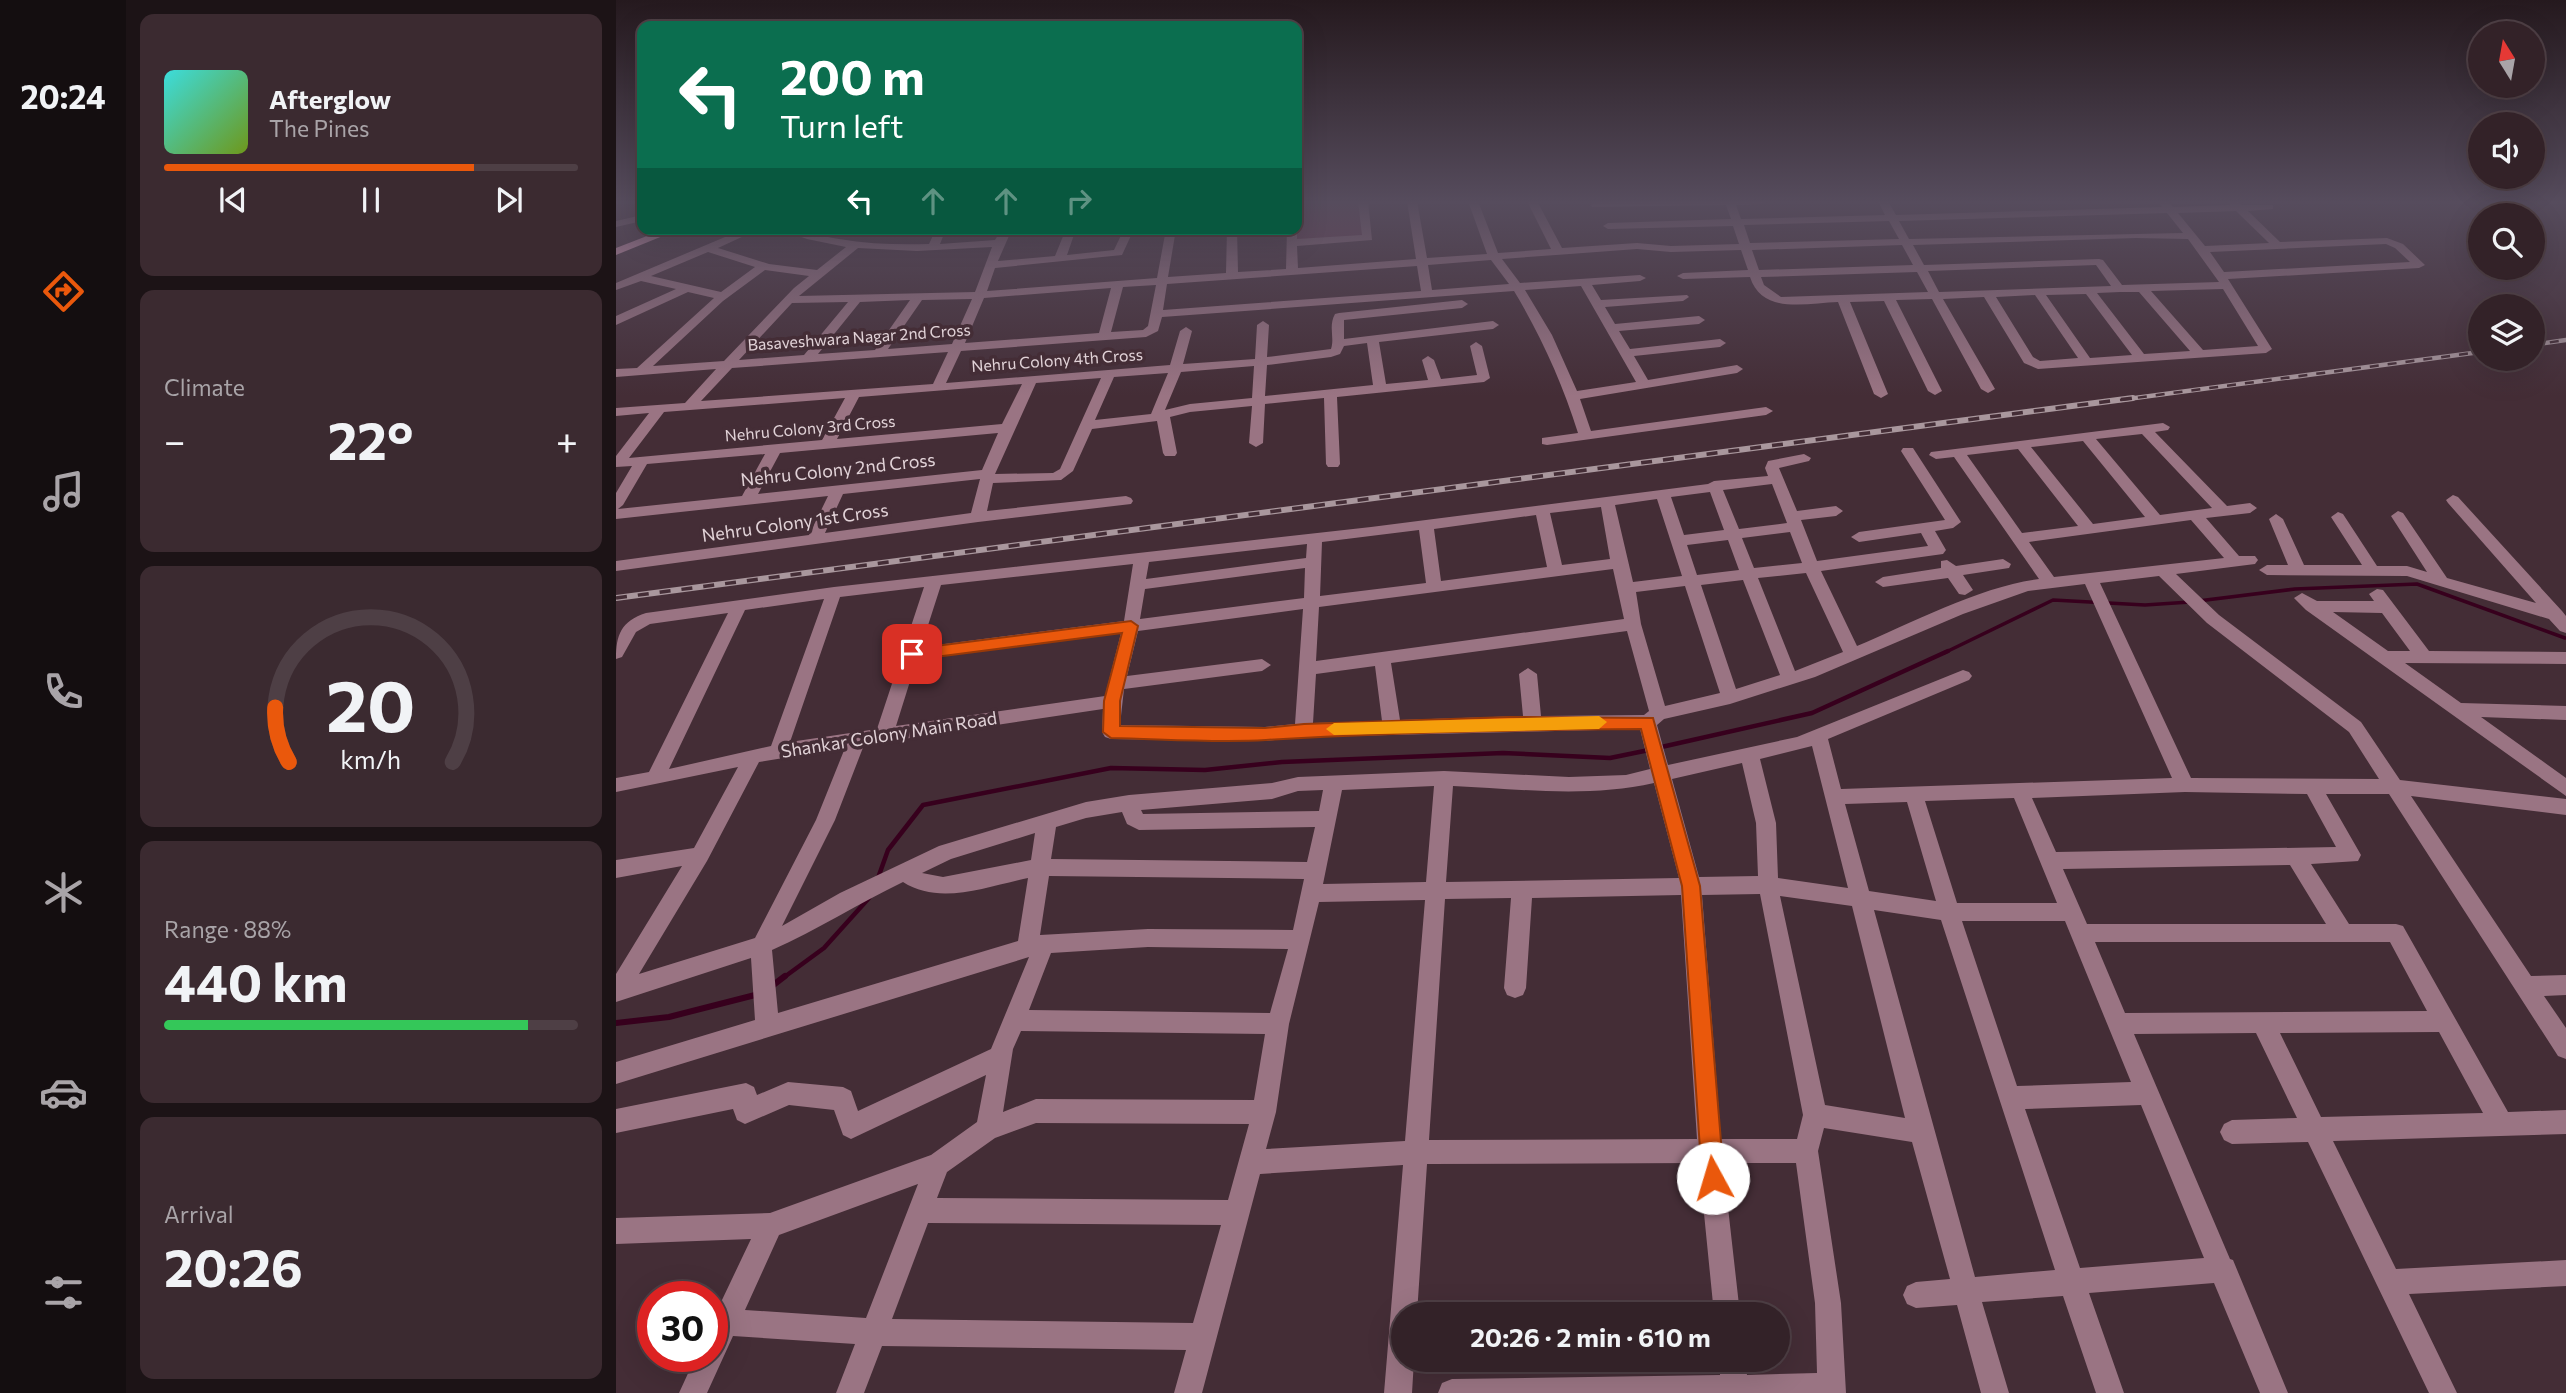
<!DOCTYPE html>
<html lang="en">
<head>
<meta charset="utf-8">
<style>
	:root { --surface:#332228; --page:#3b2a30; --text:#f1f3f6; --muted:#a9a4a8; --line:#4e3f45; --accent:#ea580c }
	body { margin:0; font-family:Commissioner,sans-serif; background:var(--page); color:var(--text); height:100vh; display:flex; flex-direction:column; font-size:26px; white-space:nowrap }
	* { box-sizing:border-box; margin:0 }
	p { font-size:23px; color:var(--muted) }
	.icon { flex:none; width:38px; height:38px; fill:none; stroke:currentColor; stroke-width:2; stroke-linecap:round; stroke-linejoin:round }
	.map { position:relative; flex:1; overflow:hidden }
	.drawer { display:flex; flex-direction:column; gap:14px; padding:14px; background:#1c1316; width:490px }
	.drawer>* { flex:none }
	.hud { position:absolute; left:21px; top:21px; width:665px; height:214px; border-radius:14px; box-shadow:0 7px 28px #0002,0 0 0 2px var(--line); background:#0b6e4f; color:#fff; overflow:hidden }
	.needle { width:46px; rotate:349deg }
	.tools { position:absolute; left:1852px; top:21px; display:grid; gap:14px }
	.tools a { display:grid; place-items:center; width:77px; height:77px; border-radius:50%; background:var(--surface); box-shadow:0 7px 28px #0002,0 0 0 2px var(--line); font-size:35px }
	.speed { position:absolute; left:21px; top:1281px; display:flex; gap:14px; font-size:35px; font-weight:700; text-align:center }
	.speed>* { display:grid; place-content:center; width:91px; height:91px; border-radius:50%; background:var(--surface); box-shadow:0 7px 28px #0002,0 0 0 2px var(--line); line-height:1 }
	.speed .limit { border:10px solid #d22; background:#fff; color:#111 }
	.pin { position:absolute; display:grid; place-items:center; width:60px; height:60px; color:#fff; margin:-30px; border-radius:14px; box-shadow:0 4px 10px #0006 }
	.me { position:absolute; width:77px; margin:-38px; rotate:354deg; stroke-linejoin:round; filter:drop-shadow(0 0 5px #0008) }
	.turn { display:flex; align-items:center; gap:24px; height:147px; padding:0 28px; font-size:32px }
	.turn .icon { width:91px; height:91px; stroke-width:2.5 }
	.turn b { display:block; font-size:49px; line-height:60px }
	.lanes { display:flex; align-items:center; height:66px; padding:0 28px; background:#0003; justify-content:center; gap:35px; direction:ltr }
	.lanes .off { opacity:.35 }
	.big { font-size:52px; font-weight:700; line-height:1.1 }
	.drawer .card { flex:1; display:flex; flex-direction:column; justify-content:center; gap:10px; min-width:0; padding:0 24px; border-radius:14px; background:var(--page) }
	.drawer .dial { align-items:center; gap:0 }
	.dial svg { height:182px; overflow:visible; fill:none; stroke:var(--line); stroke-width:7; stroke-linecap:round; text-anchor:middle }
	.dial text { fill:var(--text); stroke:none }
	.song { display:flex; align-items:center; gap:21px }
	.cover { width:84px; height:84px; border-radius:10px; background:linear-gradient(135deg,hsl(180 70% 55%),hsl(80 70% 35%)) }
	.played { height:7px; border-radius:4px; background:linear-gradient(90deg,var(--accent) 75%,var(--line) 75%) }
	.keys { display:flex; justify-content:space-around; direction:ltr }
	.heat { display:flex; justify-content:space-between; align-items:center; font-size:38px; direction:ltr }
	.charge { height:10px; border-radius:5px; background:linear-gradient(90deg,#34c759 88%,var(--line) 0) }
	.trip { position:absolute; left:775px; top:1302px; width:399px; height:70px; border-radius:35px; background:var(--surface); box-shadow:0 7px 28px #0002,0 0 0 2px var(--line); font-weight:700; line-height:70px; text-align:center }
	main { display:flex; flex:1; min-height:0 }
	.tab-bar { display:flex; flex-direction:column; width:126px; justify-content:space-around; align-items:center; background:#140e10; color:var(--muted) }
	.tab-bar .icon { width:49px; height:49px }
	.tab-bar .active { color:var(--accent) }
	.tab-bar b { font-size:32px; color:var(--text) }
	.map>svg:first-child { display:block }
	.green { fill:#6c384e }
	.lines { fill:none; stroke-linecap:round; stroke-linejoin:round }
	.stream-far2 { stroke:#37001d; stroke-width:3.5 }
	.stream-far1 { stroke:#37001d; stroke-width:4.5 }
	.stream { stroke:#37001d; stroke-width:6 }
	.minor { fill:#9a7483; fill-rule:evenodd }
	.major { fill:#feb1d0; fill-rule:evenodd }
	.rail-far1-casing { stroke:#a9979d; stroke-width:4.5 }
	.rail-casing { stroke:#a9979d; stroke-width:6 }
	.rail-far1 { stroke:#442d36; stroke-width:2.5; stroke-dasharray:9; stroke-linecap:butt }
	.rail { stroke:#442d36; stroke-width:3.5; stroke-dasharray:11; stroke-linecap:butt }
	.route { fill:#ea580c; stroke:#983908; stroke-width:2 }
	.slow { fill:#f59e0b }
	.labels { text-anchor:middle; stroke-width:7; stroke-linejoin:round; paint-order:stroke }
	.far-street-label { font-size:16px; fill:#e1d2d7; stroke:#442d36 }
	.street-label { font-size:18px; fill:#e1d2d7; stroke:#442d36 }
</style>
</head>
<body>
<main>
<nav class="tab-bar">
<b>20:24</b>
<svg class="icon active" aria-label="directions" viewBox="0 0 24 24"><path d="M12 3l9 9-9 9-9-9zM9 14v-3h6M13 9l2 2-2 2"/></svg>
<svg class="icon" aria-label="music" viewBox="0 0 24 24"><path d="M9 18V5l10-2v13"/><circle cx="6" cy="18" r="3"/><circle cx="16" cy="16" r="3"/></svg>
<svg class="icon" aria-label="phone" viewBox="0 0 24 24"><path d="M5 4h4l2 5-3 2q2 4 5 5l2-3 5 2v4C11 20 4 13 5 4z"/></svg>
<svg class="icon" aria-label="climate" viewBox="0 0 24 24"><path d="M12 3v18M4 7l16 10M4 17L20 7"/></svg>
<svg class="icon" aria-label="car" viewBox="0 0 24 24"><path d="M5 17H2v-5l4-1 3-4h7l3 4 3 1v5h-3M9 17h6M6 11h13"/><circle cx="7" cy="17" r="2"/><circle cx="17" cy="17" r="2"/></svg>
<svg class="icon" aria-label="filters" viewBox="0 0 24 24"><path d="M4 7h16M4 17h16"/><circle cx="9" cy="7" r="2"/><circle cx="15" cy="17" r="2"/></svg>
</nav>
<section class="drawer">
<div class="card">
<div class="song"><i class="cover"></i><div><b>Afterglow</b><p>The Pines</p></div></div>
<div class="played"></div>
<div class="keys"><svg class="icon" aria-label="previous" viewBox="0 0 24 24"><path d="M18 5L8 12l10 7zM5 5v14"/></svg><svg class="icon" aria-label="pause" viewBox="0 0 24 24"><path d="M8 5v14M16 5v14"/></svg><svg class="icon" aria-label="next" viewBox="0 0 24 24"><path d="M6 5l10 7-10 7zM19 5v14"/></svg></div>
</div>
<div class="card"><p>Climate</p>
<div class="heat"><a>−</a><b class="big">22°</b><a>+</a></div>
</div>
<div class="card dial"><svg viewBox="0 0 100 80">
<path d="M14 69A42 42 0 1 1 86 69"/>
<path d="M14 69A42 42 0 0 1 8 45" stroke="#ea580c"/>
<text x="50" y="56" font-size="32" font-weight="700">20</text>
<text x="50" y="72" font-size="11">km/h</text>
</svg></div>
<div class="card"><p>Range · 88%</p><b class="big">440 km</b><div class="charge"></div></div>
<div class="card"><p>Arrival</p><b class="big">20:26</b></div>
</section>
<div class="map">
<svg width="1950" height="1393" viewBox="0 0 1950 1393">
	<rect width="100%" height="100%" fill="#442d36"/>
	<!-- green -->
	<path class="green" d="M681,201H746L748,236L681,240Z"/>
	<g class="lines">
		<!-- stream-far2 -->
		<path class="stream-far2" d="M1582,601L1679,589L1801,584L1949,638
			M1328,653L1437,600L1529,605L1574,602"/>
		<!-- stream-far1 -->
		<path class="stream-far1" d="M1041,748L1196,713L1332,651
			M262,878L272,850L307,805L495,768L589,770L666,762L887,753L994,758L1033,750
			M167,978L208,948L253,898"/>
		<!-- stream -->
		<path class="stream" d="M156,986L169,976
			M0,1023L53,1017L143,994"/>
		<!-- minor -->
		<path class="minor" d="M742,201H752L756,240L681,246L682,268L800,259L791,201H801L811,258L871,254L852,201H862L882,253L935,249L911,201H921L946,248L1021,243L1055,246L1123,244L1117,226L992,229L987,226L992,223L1115,219L1110,205L976,207L975,205L980,202L1151,201L1146,204L1120,205L1125,219L1269,215L1262,201H1272L1280,215L1546,207L1543,203L1545,201H1552L1557,207L1614,205L1613,201H1621L1626,205H1657V209L1632,211L1664,242L1771,238L1787,244L1809,265L1803,268L1612,279L1656,349L1650,353L1422,369L1408,363L1368,297L1327,299L1379,389L1372,393L1365,389L1316,299L1280,300L1326,391L1319,395L1312,391L1268,301L1234,302L1272,394L1265,398L1258,394L1222,302C1191,303 1146,315 1134,277L1067,279L1061,276L1067,273L1132,270L1125,250L1055,252L1021,249L886,259L904,283L1024,275L1030,278L1024,281L976,285L985,300L1071,295L1073,297L1067,301L989,307L999,324L1083,316L1089,320L1083,324L1003,331L1014,349L1104,339L1110,343L1104,347L1018,356L1032,380L1121,365L1127,369L1121,373L964,399L975,431L1150,407L1157,411L1150,415L931,445L926,444V438L962,433C946,382 925,336 898,291L546,317L542,331L530,337L345,351L330,383L554,365L564,331L570,327L576,331L567,364L639,359L641,325L647,321L653,325L651,357L715,349C719,337 712,327 719,314L723,313L846,300L852,304L846,308L728,320V339L877,321L883,325L877,329L763,342L770,384L812,380L806,360L812,356L818,360L825,379L861,375L854,346L860,342L866,346L874,378L868,382L721,397L724,464L722,467H712L710,464L708,398L649,404L647,443L640,447L633,443L636,406L574,412L554,417L561,453L559,456H549L547,453L541,421L476,429L457,471L445,480L377,483L371,511L510,496L515,498L517,501L515,504L362,522L0,571V561L193,535L212,496L0,519V493L16,466L0,467V456L33,413L0,416V408L69,403L100,369L0,377V369L21,368L98,298L72,292L0,325V316L60,289L25,281L0,290V283L128,229H143L102,248L153,264L201,270L230,247L191,239L163,229C184,229 203,236 223,239C253,244 283,245 313,244L320,229H330L324,244L379,240L386,229H396L382,261L439,256L450,229H460L451,255L498,250L508,229H518L506,255L379,268L371,291L541,278L550,229H560L552,277L610,273L611,229H621L622,272L670,269L671,229L681,228V239L746,235ZM1620,211L1653,243L1589,246L1562,213ZM1551,213L1567,233L1293,239L1283,221ZM1273,221L1283,239L1134,243L1128,225ZM1520,238L1572,239L1603,282L1506,285L1487,260L1483,259L1308,265L1297,245ZM1770,244L1779,248L1794,262L1608,272L1594,252ZM1286,245L1297,265L1143,270L1136,250ZM376,247L359,292L183,296L242,248L301,251ZM92,252L139,267L105,292L35,276ZM875,260L893,284L816,290L812,265ZM1480,265L1495,286L1323,292L1312,271ZM801,266L805,291L547,310L551,284ZM149,270L193,276L178,288L108,361L37,366L107,301ZM1301,272L1312,292L1165,297L1148,285L1145,277ZM540,285L532,326L527,330L495,332L507,287ZM965,286L1020,382L961,391L936,335L909,290ZM495,288L483,333L349,343L368,298ZM1607,289L1642,346L1587,350L1535,291ZM1504,292H1523L1574,351L1528,354L1481,293ZM1470,294L1516,355L1474,358L1430,295ZM1419,295L1462,358L1424,361L1417,357L1380,297ZM356,299L336,344L272,349L306,300ZM294,300L259,350L202,354L244,302ZM232,302L188,355L123,360L176,303ZM751,343L757,385L649,396L651,365L715,357L724,354L728,346ZM332,352L317,384L85,401L116,368ZM638,366L636,398L574,404L549,410L565,372ZM552,373L535,414L479,420L498,377ZM485,378L444,469L437,473L379,474L420,383ZM406,384L386,424L221,439L243,397ZM229,398L206,440L13,458L48,412ZM382,433L366,470L142,494L164,453ZM149,454L126,496L2,509L7,505L31,464ZM364,479L355,513L209,533L227,494Z
			M26,215V221L0,227V221Z
			M1547,423L1554,427L1552,430L1539,432L1611,506L1634,503L1641,508L1634,513L1590,518L1623,556H1639L1642,560L1639,564L1560,574L1603,615L1745,722L1784,780L1950,799V815L1795,796L1915,976L1950,975V995L1928,996L1950,1028V1059L1942,1056L1773,794H1710L1745,855L1742,861L1695,864L1733,924H1780L1787,926L1892,1112L1950,1110V1134L1717,1141L1780,1269L1950,1260V1286L1793,1294L1841,1393H1813L1692,1142L1616,1144L1608,1140L1604,1132L1608,1124L1616,1120L1681,1118L1640,1033L1518,1034L1614,1259L1617,1260L1672,1393H1644L1598,1283L1473,1293L1508,1393H1480L1447,1296L1366,1302L1393,1393H1365L1341,1305L1300,1308L1291,1304L1287,1295L1291,1286L1300,1282L1334,1279L1296,1142L1208,1128L1202,1151L1225,1303L1230,1393H822L826,1383L836,1379L1104,1375L1103,1360H1129L1131,1375L1201,1373L1199,1303L1180,1163H1107L1124,1314H1098L1083,1163L811,1164L801,1314H788V1360H798L796,1393H768L787,1165L644,1174L586,1393H558L570,1350L266,1346L248,1393H220L239,1344L117,1336L91,1393H63L80,1356H96V1321L135,1239L0,1244V1218L154,1213L315,1155L361,1122L370,1075L235,1139L227,1135L218,1110L173,1105L129,1124L121,1120L117,1109L0,1133V1109L130,1083L138,1087L141,1095L172,1082L227,1087L235,1091L242,1111L375,1049L413,957L0,1084V1062L139,1020L135,958L0,1002V974L66,866L0,878V860L78,848L122,767L0,792V778L33,772L112,613L34,624L20,632L6,657L0,659C0,635 5,621 30,613L218,587L755,527L1092,484L1098,481L1152,476L1149,468L1152,461L1188,454L1195,458L1193,461L1163,468L1181,511L1220,506L1227,511L1220,516L1185,520L1201,561L1312,546L1305,533L1243,542L1235,537L1243,532L1329,520L1285,451L1287,448H1297L1345,522L1337,528L1319,531L1330,550L1327,554L1205,571L1241,646C1293,624 1368,585 1423,579L1338,457L1320,459L1313,455L1315,452ZM1526,434L1596,508L1544,515L1480,439ZM1467,441L1529,517L1477,524L1415,447ZM1402,449L1462,526L1406,533L1351,455ZM1156,484L1171,523L1123,529L1107,490ZM1094,492L1108,530L1068,535L1055,497ZM1041,499L1066,576L1017,582L999,505ZM985,507L994,559L946,565L934,513ZM920,515L931,567L825,581L818,529ZM1575,520L1608,558L1438,577L1413,542ZM803,530L810,583L704,596L706,542ZM1174,532L1186,563L1138,568L1126,538ZM1112,540L1123,570L1081,575L1071,545ZM691,544L690,558L530,579L533,562ZM517,564L508,621L305,647L325,585ZM689,568L688,598L524,619L529,589ZM997,569L1008,619L700,661L703,607ZM1190,573L1227,652L1179,671L1142,578ZM1543,576L1591,623L1733,732L1763,779L1575,778L1484,583ZM1127,580L1164,675L1120,689L1085,585ZM1469,584L1556,778L1225,789L1212,739L1353,680L1356,676L1353,672L1347,670L1181,737L1052,765L1041,725L1048,719L1114,704L1199,677L1347,614L1412,591ZM1069,586L1104,693L1049,706L1025,624L1020,592ZM308,587L261,729L174,742L224,597ZM208,599L155,746L53,769L129,610ZM687,609L679,724L649,727L504,725L508,689L646,671L655,665L646,659L511,676L522,631ZM1011,631L1033,711L1028,715L925,716L921,674L912,668L903,674L907,716L784,720L775,663ZM505,633L489,696L280,726L301,659ZM759,666L766,721L697,723L700,674ZM487,709L486,732L489,737L495,739L649,741L688,737L1024,729L1034,769L1010,775L953,777L828,771L682,777L656,783L513,795L470,802L323,846L224,893L166,926L219,820L248,745ZM1196,746L1232,888L1162,878L1160,823L1144,759ZM229,748L200,820L139,938L23,974L91,861L143,762ZM1126,763L1140,823L1142,876L1083,877L1056,779ZM1038,783L1063,878L830,882L837,786C903,789 972,798 1038,783ZM818,786L810,882L707,884L726,790ZM707,790L703,811L527,814L525,810L656,799L682,791ZM1569,792L1691,794L1720,847L1440,852L1416,798ZM1398,798L1441,903H1341L1309,801ZM1291,802L1320,901L1253,891L1229,804ZM506,812L511,824L523,830L699,827L691,862L435,859L440,827L470,818ZM419,833L415,860L327,877L306,873L335,859ZM1674,865L1710,924H1471L1447,869ZM433,876L688,879L677,930L532,929L424,935ZM412,878L402,941L162,1013L156,950C201,930 243,903 287,882C324,906 372,886 412,878ZM1144,894L1187,1115L1181,1139H1105L1086,895ZM1065,895L1081,1139L813,1140L829,899L895,898L888,988L891,995L899,998L907,995L910,988L916,898ZM1164,896L1236,906L1289,1118L1209,1105ZM809,900L789,1141L650,1149L660,1112L673,1024L703,902ZM1258,910L1325,920L1439,1270L1359,1277ZM1346,921H1449L1515,1082L1401,1086ZM1479,942H1774L1811,1011L1509,1013ZM532,947L672,949L654,1013L413,1010L435,953ZM405,1031L649,1034L638,1100L420,1099L387,1112L397,1049ZM1823,1032L1867,1113L1705,1117L1664,1033ZM1525,1105L1588,1258L1464,1268L1409,1109ZM420,1123L633,1124L612,1200L321,1198L331,1172L379,1138ZM302,1184L250,1318L129,1310L163,1235ZM312,1223L605,1225L577,1323L276,1319Z
			M1837,495L1842,497L1946,611L1950,616V633L1944,631L1933,619L1791,576L1651,575L1643,570L1651,565H1672L1653,519L1660,514L1667,519L1688,565H1746L1715,517L1722,512L1727,514L1761,566H1791L1811,572L1775,516L1782,511L1787,513L1831,578L1920,603L1832,503L1830,500Z
			M1387,559L1395,564L1393,568L1347,575L1357,590L1349,595L1343,594L1332,578L1267,587L1259,582L1267,577L1325,568V561L1331,560L1340,566Z
			M1761,589L1767,590L1813,651L1950,652V664L1789,663L1845,703L1950,706V720L1865,717L1950,778V796L1690,610L1678,598L1686,593L1701,601H1758L1753,594ZM1717,612L1766,613L1794,651H1772Z"/>
		<!-- major -->
		<path class="major" d="M49,229H64L0,255V248Z"/>
		<!-- rail-far1 casing -->
		<g class="rail-far1-casing">
			<path id="rail-far1" d="M1916,345L1950,340
				M1504,400L1864,352"/>
		</g>
		<!-- rail casing -->
		<g class="rail-casing">
			<path id="rail" d="M0,598L1517,398"/>
		</g>
		<!-- rail-far1 -->
		<use href="#rail-far1" class="rail-far1"/>
		<!-- rail -->
		<use href="#rail" class="rail"/>
	</g>
	<!-- sky -->
	<linearGradient id="sky" x2="0" y2="1"><stop stop-color="#25191e"/><stop offset="0.51" stop-color="#564c5d"/><stop offset="1" stop-color="#564c5d" stop-opacity="0"/></linearGradient>
	<rect width="1950" height="396" fill="url(#sky)"/>
	<!-- route -->
	<path class="route" d="M515,621L522,626L504,701V726L649,728L688,724L893,717L1037,718L1084,886L1108,1178L1105,1186L1097,1190L1089,1186L1086,1178L1066,886L1025,729C900,730 775,732 650,740C599,743 547,739 495,738L487,732L488,701L506,633L296,660L288,654L296,649Z"/>
	<!-- slow -->
	<path class="slow" d="M983,716L991,722L983,729L718,735L710,729L718,723Z"/>
	<g class="labels">
		<!-- far-street labels -->
		<g class="far-street-label">
			<text transform="translate(243 337) rotate(-4)" y="6">Basaveshwara Nagar 2nd Cross</text>
			<text transform="translate(441 360) rotate(-4)" y="6">Nehru Colony 4th Cross</text>
			<text transform="translate(194 428) rotate(-5)" y="6">Nehru Colony 3rd Cross</text>
		</g>
		<!-- street labels -->
		<g class="street-label">
			<text transform="translate(222 470) rotate(-6)" y="6">Nehru Colony 2nd Cross</text>
			<text transform="translate(179 523) rotate(-8)" y="6">Nehru Colony 1st Cross</text>
			<text transform="translate(273 735) rotate(-9)" y="6">Shankar Colony Main Road</text>
		</g>
	</g>
</svg>
<div class="tools">
<a><svg class="needle" viewBox="-14 -14 28 28"><path d="M0-13l5 13h-10z" fill="#e53935"/><path d="M0 13l5-13h-10z" fill="#a9a4a8"/></svg></a>
<a><svg class="icon" aria-label="sound" viewBox="0 0 24 24"><path d="M4 9h4l5-4v14l-5-4H4zM17 9q2 3 0 6"/></svg></a>
<a><svg class="icon" aria-label="search" viewBox="0 0 24 24"><circle cx="10" cy="10" r="6"/><path d="M15 15l6 6"/></svg></a>
<a><svg class="icon" aria-label="layers" viewBox="0 0 24 24"><path d="M12 4l9 5-9 5-9-5zM3 14l9 5 9-5"/></svg></a>
</div>
<div class="speed"><div class="limit">30</div></div>
<div class="pin" style="left:296px;top:654px;background:#d93025"><svg class="icon" aria-label="arrive" viewBox="0 0 24 24"><path d="M6 21V4h12l-3 4 3 4H6"/></svg></div>
<svg class="me" style="left:1097px;top:1178px" viewBox="-20 -20 40 40"><circle r="19" fill="#fff"/><path d="M0-13L10 11 0 6-10 11z" fill="#ea580c"/></svg>
<div class="trip">20:26 · 2 min · 610 m</div>
<div class="hud">
<div class="turn"><svg class="icon" aria-label="left" viewBox="0 0 24 24"><path d="M17 20v-9H6M10 6l-5 5 5 5"/></svg><div><b>200 m</b>Turn left</div></div>
<div class="lanes"><svg class="icon" aria-label="left" viewBox="0 0 24 24"><path d="M17 20v-9H6M10 6l-5 5 5 5"/></svg><svg class="icon off" aria-label="ahead" viewBox="0 0 24 24"><path d="M12 20V5M6 11l6-6 6 6"/></svg><svg class="icon off" aria-label="ahead" viewBox="0 0 24 24"><path d="M12 20V5M6 11l6-6 6 6"/></svg><svg class="icon off" aria-label="right" viewBox="0 0 24 24"><path d="M7 20v-9h11M14 6l5 5-5 5"/></svg></div>
</div>
</div>
</main>
</body>
</html>
